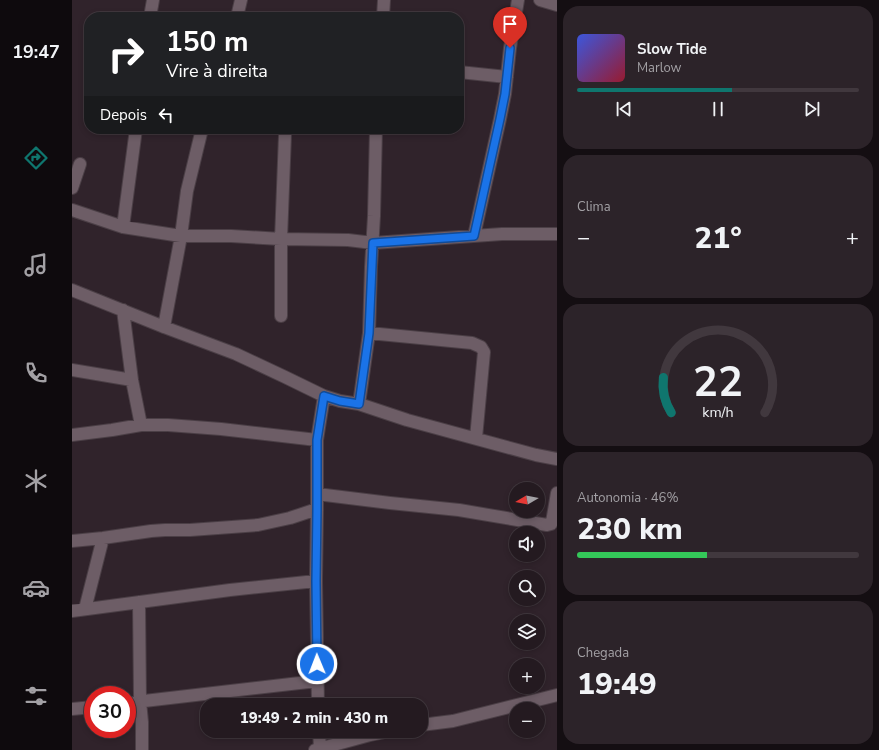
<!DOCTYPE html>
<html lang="pt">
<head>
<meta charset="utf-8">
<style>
	:root { --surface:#241a20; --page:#2c2329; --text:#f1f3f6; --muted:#a3a1a5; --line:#41383e; --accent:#0f766e }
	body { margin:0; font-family:"Nunito Sans",sans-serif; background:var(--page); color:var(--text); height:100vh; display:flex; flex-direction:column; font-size:15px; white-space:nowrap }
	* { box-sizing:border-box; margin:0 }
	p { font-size:13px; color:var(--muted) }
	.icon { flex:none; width:22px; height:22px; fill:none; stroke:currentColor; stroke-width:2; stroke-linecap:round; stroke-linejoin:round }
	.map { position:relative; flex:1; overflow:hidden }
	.details { display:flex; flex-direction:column; gap:6px; padding:6px; background:#140e12; width:322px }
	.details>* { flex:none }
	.top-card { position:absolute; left:12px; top:12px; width:380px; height:122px; border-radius:16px; box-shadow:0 2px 6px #0003,0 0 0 1px var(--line); background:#202124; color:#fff; overflow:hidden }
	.needle { width:26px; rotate:260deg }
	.controls { position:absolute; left:437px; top:482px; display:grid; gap:8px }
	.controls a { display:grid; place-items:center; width:36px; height:36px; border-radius:50%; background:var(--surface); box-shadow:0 2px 6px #0003,0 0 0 1px var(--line); font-size:20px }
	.speed { position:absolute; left:12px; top:686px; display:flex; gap:8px; font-size:20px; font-weight:700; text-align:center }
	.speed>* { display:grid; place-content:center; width:52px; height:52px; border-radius:50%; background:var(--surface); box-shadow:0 2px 6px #0003,0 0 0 1px var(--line); line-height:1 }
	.speed .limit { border:6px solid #d22; background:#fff; color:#111 }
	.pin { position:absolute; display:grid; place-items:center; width:34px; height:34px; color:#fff; margin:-41px -17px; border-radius:50% 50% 50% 0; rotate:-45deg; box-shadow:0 0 4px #0007 }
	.pin .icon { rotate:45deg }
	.me { position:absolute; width:44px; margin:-22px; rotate:359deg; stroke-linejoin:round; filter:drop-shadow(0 0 3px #0008) }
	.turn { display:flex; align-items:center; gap:14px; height:84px; padding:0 16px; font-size:18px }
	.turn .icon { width:52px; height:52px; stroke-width:2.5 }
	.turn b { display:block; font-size:28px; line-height:34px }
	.then { display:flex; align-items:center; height:38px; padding:0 16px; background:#0003; gap:8px; font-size:15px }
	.big { font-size:30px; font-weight:800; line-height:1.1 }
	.details .tile { flex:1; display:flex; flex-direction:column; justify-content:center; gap:6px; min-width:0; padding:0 14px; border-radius:16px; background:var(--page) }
	.details .dial { align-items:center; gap:0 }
	.dial svg { height:104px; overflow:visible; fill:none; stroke:var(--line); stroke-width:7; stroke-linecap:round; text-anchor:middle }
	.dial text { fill:var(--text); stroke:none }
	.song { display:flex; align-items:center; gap:12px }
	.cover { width:48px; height:48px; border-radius:6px; background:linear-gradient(135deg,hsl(230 70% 55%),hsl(350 70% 35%)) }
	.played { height:4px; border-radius:2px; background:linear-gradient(90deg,var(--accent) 55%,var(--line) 55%) }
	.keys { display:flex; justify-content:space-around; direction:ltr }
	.heat { display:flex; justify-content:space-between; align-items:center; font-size:22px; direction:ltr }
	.charge { height:6px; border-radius:3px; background:linear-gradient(90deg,#34c759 46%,var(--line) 0) }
	.trip { position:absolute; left:128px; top:698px; width:228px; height:40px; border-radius:16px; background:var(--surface); box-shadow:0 2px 6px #0003,0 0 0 1px var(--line); font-weight:800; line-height:40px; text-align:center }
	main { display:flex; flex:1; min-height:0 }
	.tab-bar { display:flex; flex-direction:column; width:72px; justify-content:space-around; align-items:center; background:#0e0a0d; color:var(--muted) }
	.tab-bar .icon { width:28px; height:28px }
	.tab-bar .selected { color:var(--accent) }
	.tab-bar b { font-size:18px; color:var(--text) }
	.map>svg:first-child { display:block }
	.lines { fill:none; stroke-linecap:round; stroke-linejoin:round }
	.minor-casing { stroke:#4b3f46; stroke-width:14 }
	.minor { stroke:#6d5d66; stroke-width:12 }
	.route-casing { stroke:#114b97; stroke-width:10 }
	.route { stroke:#1a73e8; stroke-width:7 }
</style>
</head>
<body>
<main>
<nav class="tab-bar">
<b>19:47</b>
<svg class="icon selected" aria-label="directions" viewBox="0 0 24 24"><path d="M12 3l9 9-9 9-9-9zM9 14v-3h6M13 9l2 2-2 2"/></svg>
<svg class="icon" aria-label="music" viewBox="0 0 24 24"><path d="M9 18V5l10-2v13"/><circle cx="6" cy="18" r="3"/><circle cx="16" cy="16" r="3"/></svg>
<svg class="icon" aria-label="phone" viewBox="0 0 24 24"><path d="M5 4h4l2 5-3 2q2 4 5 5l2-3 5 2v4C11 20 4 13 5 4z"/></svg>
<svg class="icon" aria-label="climate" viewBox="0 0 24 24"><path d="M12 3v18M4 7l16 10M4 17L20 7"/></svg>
<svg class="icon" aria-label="car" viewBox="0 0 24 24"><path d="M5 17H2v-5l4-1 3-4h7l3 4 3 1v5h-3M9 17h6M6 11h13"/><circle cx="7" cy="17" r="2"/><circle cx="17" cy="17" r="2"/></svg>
<svg class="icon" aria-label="filters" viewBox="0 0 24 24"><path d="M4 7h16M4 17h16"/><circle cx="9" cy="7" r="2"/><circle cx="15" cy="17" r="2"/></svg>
</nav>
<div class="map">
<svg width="485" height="750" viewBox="0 0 485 750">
	<rect width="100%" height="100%" fill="#30232b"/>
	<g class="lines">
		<!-- minor casing -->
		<g class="minor-casing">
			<path id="minor" d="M468,0L485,5
				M78,17L81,0
				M165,17L169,0
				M311,17L312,0
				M387,72L435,77
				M0,188L8,164
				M0,210L51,227L109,236H159L209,239L276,240L301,243L430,234H485
				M51,227L64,129
				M402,236L428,119L433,94L438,48L446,0
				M0,290L92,327L164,354L213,377L252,396L245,440V509L244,581L246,705
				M51,310L60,380L69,425
				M209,316V239L213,135
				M92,327L109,236L115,191L130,129
				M297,333L400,343L409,347L412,352L404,438
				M0,370L60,380
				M252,396L268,401L287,404L335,420L464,455L485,459
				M287,404L297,333L299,267L302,216L304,129
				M0,435L40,430L69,425H96L149,429L245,440
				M245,494L318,503L387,510L475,525L479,524L480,522L485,493
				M0,541L31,538L79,531L93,530H118L186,525L218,518L245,509
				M67,602L68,701L70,722V750
				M13,609L31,538
				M0,611L158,590L244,581
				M55,703L245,681
				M0,709L21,707
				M349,725L381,721L485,695
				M247,731L248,748
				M243,750L298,735L318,731"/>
		</g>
		<!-- minor -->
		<use href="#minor" class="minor"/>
	</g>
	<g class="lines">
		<!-- route casing -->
		<g class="route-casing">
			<path id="route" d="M245,664L244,581L245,509V440L252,396L268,401L287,404L297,333L301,243L402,236L428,119L433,94L438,48"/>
		</g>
		<!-- route -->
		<use href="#route" class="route"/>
	</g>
</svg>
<div class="controls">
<a><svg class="needle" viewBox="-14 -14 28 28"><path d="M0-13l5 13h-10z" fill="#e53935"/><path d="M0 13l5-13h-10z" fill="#a3a1a5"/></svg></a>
<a><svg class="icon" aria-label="sound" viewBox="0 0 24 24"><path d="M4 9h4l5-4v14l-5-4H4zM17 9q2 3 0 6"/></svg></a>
<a><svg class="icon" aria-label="search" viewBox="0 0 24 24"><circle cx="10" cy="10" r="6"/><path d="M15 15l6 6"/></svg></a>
<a><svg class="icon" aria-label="layers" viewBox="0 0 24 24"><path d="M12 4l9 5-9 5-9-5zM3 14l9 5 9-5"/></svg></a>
<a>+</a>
<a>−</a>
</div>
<div class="speed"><div class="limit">30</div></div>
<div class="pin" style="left:438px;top:48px;background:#d93025"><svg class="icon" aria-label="arrive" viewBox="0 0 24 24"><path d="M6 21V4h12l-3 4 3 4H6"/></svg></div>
<svg class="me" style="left:245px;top:664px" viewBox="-20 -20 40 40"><circle r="17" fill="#1a73e8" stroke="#fff" stroke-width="3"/><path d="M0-11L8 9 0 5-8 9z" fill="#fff"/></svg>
<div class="trip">19:49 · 2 min · 430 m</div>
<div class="top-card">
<div class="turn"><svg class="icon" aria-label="right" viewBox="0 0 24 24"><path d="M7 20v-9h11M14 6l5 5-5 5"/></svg><div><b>150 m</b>Vire à direita</div></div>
<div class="then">Depois<svg class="icon" aria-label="left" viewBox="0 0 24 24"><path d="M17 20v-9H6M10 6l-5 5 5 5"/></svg></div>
</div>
</div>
<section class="details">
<div class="tile">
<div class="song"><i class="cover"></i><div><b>Slow Tide</b><p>Marlow</p></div></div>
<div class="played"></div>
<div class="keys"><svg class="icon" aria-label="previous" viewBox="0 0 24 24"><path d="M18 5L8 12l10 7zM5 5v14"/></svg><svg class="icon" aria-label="pause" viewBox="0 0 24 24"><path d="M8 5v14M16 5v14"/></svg><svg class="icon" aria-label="next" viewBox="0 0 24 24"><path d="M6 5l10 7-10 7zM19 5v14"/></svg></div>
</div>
<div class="tile"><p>Clima</p>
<div class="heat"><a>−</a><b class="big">21°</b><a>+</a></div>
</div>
<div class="tile dial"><svg viewBox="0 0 100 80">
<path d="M14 69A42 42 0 1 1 86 69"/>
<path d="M14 69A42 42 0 0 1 8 42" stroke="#0f766e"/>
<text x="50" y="56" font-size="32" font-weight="700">22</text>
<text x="50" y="72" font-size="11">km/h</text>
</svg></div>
<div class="tile"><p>Autonomia · 46%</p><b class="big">230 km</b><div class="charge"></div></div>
<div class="tile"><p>Chegada</p><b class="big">19:49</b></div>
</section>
</main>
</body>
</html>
